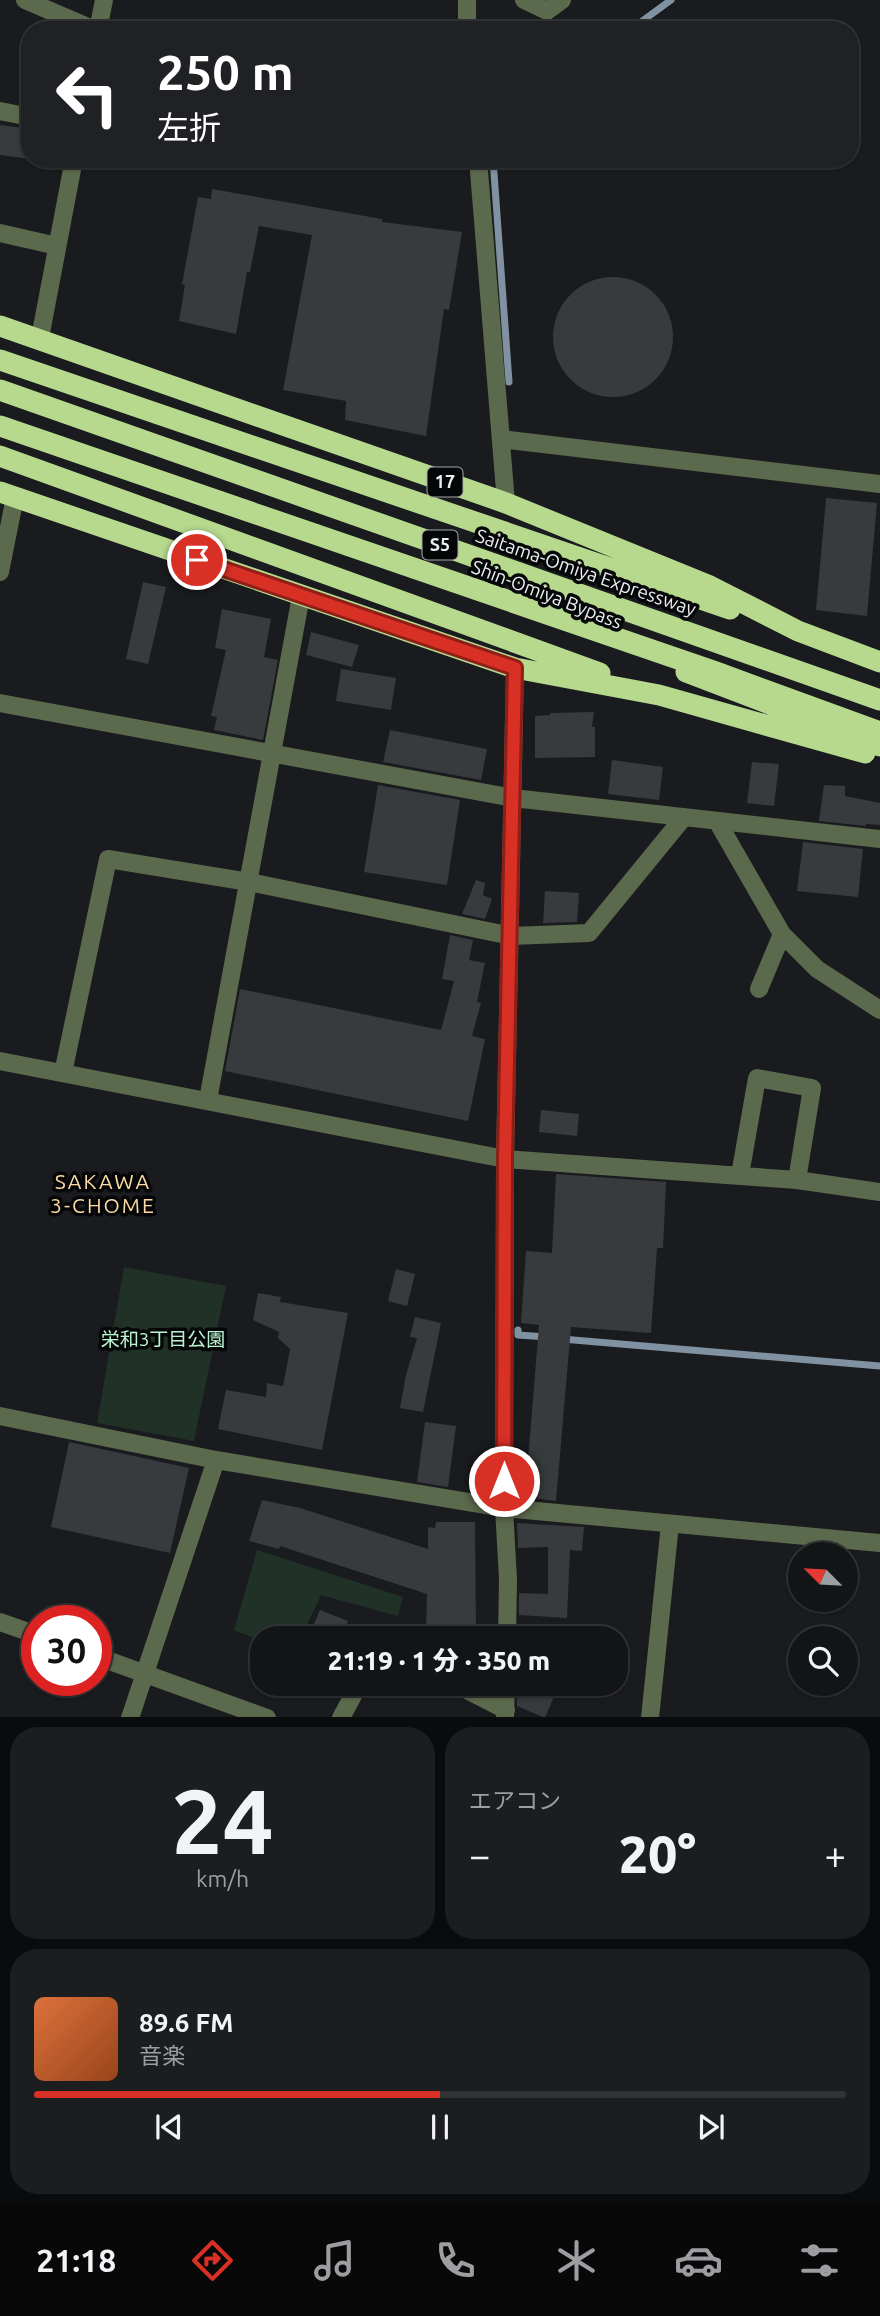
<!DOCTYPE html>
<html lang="ja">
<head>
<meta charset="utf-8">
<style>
	:root { --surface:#131416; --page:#1c1d1f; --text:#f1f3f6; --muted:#9d9ea1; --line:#323335; --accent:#d93025 }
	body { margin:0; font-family:Ubuntu,"Noto Sans JP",sans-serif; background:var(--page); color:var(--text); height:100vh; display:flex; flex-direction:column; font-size:26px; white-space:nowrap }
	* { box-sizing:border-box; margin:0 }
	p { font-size:23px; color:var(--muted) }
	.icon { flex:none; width:38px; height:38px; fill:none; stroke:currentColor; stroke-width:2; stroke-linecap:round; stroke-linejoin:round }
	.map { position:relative; height:1717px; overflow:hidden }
	.side { display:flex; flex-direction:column; gap:10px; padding:10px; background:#0a0b0c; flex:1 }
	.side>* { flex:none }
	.hud { position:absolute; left:21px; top:21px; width:838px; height:147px; border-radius:28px; box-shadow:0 2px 5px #0004,0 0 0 2px var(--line); background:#202124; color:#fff; overflow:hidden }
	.needle { width:46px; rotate:294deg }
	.controls { position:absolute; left:788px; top:1542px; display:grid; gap:14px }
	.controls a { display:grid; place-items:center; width:70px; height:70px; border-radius:50%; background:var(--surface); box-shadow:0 2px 5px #0004,0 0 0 2px var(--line); font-size:35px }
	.speed { position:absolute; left:21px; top:1605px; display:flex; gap:14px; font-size:35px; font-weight:700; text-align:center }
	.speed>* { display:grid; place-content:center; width:91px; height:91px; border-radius:50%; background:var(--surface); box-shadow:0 2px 5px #0004,0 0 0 2px var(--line); line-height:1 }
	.speed .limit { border:10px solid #d22; background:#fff; color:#111 }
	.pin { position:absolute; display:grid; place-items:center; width:60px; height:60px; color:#fff; margin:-30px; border:4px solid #fff; border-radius:50%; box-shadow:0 2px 7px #0007 }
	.me { position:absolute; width:77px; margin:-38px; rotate:0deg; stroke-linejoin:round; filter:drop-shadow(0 0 5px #0008) }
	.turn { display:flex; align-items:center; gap:24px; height:147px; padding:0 21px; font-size:32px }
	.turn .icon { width:91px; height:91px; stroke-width:2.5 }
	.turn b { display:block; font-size:49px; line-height:60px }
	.big { font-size:52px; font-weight:800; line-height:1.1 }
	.side .widget { flex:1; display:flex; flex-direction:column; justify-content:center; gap:10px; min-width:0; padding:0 24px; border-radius:28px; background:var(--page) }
	.side .dial { align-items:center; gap:0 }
	.dial b { font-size:91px; line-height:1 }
	.song { display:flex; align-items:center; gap:21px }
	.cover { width:84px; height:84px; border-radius:10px; background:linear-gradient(135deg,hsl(20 70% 55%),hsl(20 70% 35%)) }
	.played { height:7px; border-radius:4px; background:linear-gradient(90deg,var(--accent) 50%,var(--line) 50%) }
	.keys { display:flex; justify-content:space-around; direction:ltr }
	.heat { display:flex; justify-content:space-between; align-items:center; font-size:38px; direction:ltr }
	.side .tiles { flex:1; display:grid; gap:10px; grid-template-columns:1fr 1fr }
	.widget:last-child { grid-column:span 2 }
	.trip { position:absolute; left:250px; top:1626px; width:378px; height:70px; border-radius:28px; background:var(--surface); box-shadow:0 2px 5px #0004,0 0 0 2px var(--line); font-weight:800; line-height:70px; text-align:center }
	.dock { display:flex; height:112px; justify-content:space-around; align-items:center; background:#080809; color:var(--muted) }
	.dock .icon { width:49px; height:49px }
	.dock .on { color:var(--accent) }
	.dock b { font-size:32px; color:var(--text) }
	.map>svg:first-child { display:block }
	.green { fill:#203227 }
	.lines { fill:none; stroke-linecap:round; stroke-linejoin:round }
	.stream { stroke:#8091a1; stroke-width:7 }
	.building { fill:#383b3d }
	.street { stroke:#5b694c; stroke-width:18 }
	.highway { stroke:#b6d98e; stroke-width:21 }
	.highway-bridge { stroke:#b6d98e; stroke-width:21 }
	.route-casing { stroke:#8d1f18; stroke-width:18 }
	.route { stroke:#d93025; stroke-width:12 }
	.labels { text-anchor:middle; stroke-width:7; stroke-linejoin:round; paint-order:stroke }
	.shield { fill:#050607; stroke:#a7a8a9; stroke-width:2 }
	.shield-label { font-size:18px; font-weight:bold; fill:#ecedef }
	.street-label { font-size:19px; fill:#ecedef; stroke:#050607 }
	.park-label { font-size:19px; fill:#baf3cf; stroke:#050607 }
	.neighbourhood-label { font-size:21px; letter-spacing:2px; fill:#fddba4; stroke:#050607 }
</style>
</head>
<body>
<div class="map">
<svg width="880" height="1718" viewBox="0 0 880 1718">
	<rect width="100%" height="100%" fill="#191b1e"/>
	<!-- green -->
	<path class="green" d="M124,1267L226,1286L194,1441L97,1423Z
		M257,1550L403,1597L398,1616L321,1595L301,1638H262V1641L234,1630Z"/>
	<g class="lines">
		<!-- stream -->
		<path class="stream" d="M630,30L671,0
			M493,159L509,382
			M518,1330V1335L547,1337
			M562,1339L880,1366"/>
	</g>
	<!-- building -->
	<path class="building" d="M0,125L30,129V159L0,155Z
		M212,189L382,219V222L462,232L449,310L444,309L426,436L345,420L346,401L283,390L312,235L259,226L250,272H247L236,334L179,321L185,285L182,284L198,197L211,199Z
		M553 337a60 60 0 1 1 120 0a60 60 0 1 1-120 0Z
		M826,498L877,503L867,616L816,610Z
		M143,582L166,587L148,664L126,659Z
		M222,609L271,619L264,657L278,660L263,740L214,730L217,717L211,716L226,650L215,648Z
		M311,632L359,645L352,667L306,655Z
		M341,669L396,678L391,710L336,701Z
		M594,712L592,727H595V757L535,758V716L550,715V713Z
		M390,730L487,749L481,780L383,762Z
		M612,760L663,767L659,800L608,794Z
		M752,762L779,764L774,806L747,803Z
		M378,785L460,800L447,885L364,872Z
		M824,785L845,786V796L880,803V825L866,824V826L819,821Z
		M803,842L863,849L858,897L797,891Z
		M476,880L485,883L483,895L492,899L485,919L462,914Z
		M545,891L579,893L577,922L543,923Z
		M450,935L473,940L469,960L485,963L477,1002L481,1003L472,1036L485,1039L468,1121L225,1071L240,989L441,1030L454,981L442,979Z
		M541,1110L579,1114L577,1136L539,1132Z
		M556,1174L666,1182L663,1248H657L651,1333L571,1327L556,1501L525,1497L539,1325L521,1323L526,1251L552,1253Z
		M396,1269L415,1274L407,1306L388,1301Z
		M258,1293L281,1297L280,1302L348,1313L322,1450L218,1429L226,1390L266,1397L267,1383L283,1386L290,1349L278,1338L279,1332L253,1320Z
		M415,1317L441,1323L423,1412L400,1408L406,1375L417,1338L410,1337Z
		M425,1422L456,1426L448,1487L417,1482Z
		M69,1442L189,1468L170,1553L51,1527Z
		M262,1500L300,1508L428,1549V1527L435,1528L436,1522H475L476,1638L435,1637V1629H426L427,1594L280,1546L279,1549L249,1541Z
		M517,1523L584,1527L582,1551L570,1550L567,1618L519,1615V1593L548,1594V1547L518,1548Z
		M320,1610L348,1621L341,1638H308Z
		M523,1684H559L545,1718L517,1706V1697Z"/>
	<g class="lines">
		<!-- street -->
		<path class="street" d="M25,0L95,30
			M524,0L547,11L562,0
			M98,30L104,0
			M467,30V0
			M0,111L30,117
			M478,159L506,503
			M0,233L57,246
			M40,338L74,159
			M501,439L880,484
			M0,572L15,497
			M0,703L513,798L880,839
			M717,821L782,934L817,969L880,1010
			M759,989L782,934
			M0,1061L505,1159L797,1180L880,1192
			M63,1073L108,859L249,882L511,936L589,933L684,817
			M208,1100L301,596
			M740,1175L757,1078L812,1088L797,1180
			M0,1416L216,1460L504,1508L880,1543
			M0,1622L37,1635
			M507,1638L508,1579L504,1508L505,1159L515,668
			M96,1656L267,1718
			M455,1684L506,1710
			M130,1718L216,1460
			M341,1718L359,1684
			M505,1718L506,1684
			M650,1718L670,1524"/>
		<!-- highway -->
		<path class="highway" d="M0,326L506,503L710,586L798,631L880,662
			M0,360L730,609
			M0,456L600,673
			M0,492L515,668L659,695L865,753
			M686,672L880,746"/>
		<!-- highway-bridge -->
		<path class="highway-bridge" d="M0,390L880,700
			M0,426L716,672L880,732"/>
	</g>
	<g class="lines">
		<!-- route casing -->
		<g class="route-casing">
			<path id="route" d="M197,560L515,668L505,1158L504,1481"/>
		</g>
		<!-- route -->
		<use href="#route" class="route"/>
	</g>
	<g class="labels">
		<!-- shield labels -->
		<g class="shield">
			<rect x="427.5" y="467.5" width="35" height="29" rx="5"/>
			<rect x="422.5" y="530.5" width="35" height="29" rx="5"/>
		</g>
		<g class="shield-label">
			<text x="445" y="488">17</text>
			<text x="440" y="551">S5</text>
		</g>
		<!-- street labels -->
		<g class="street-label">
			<text transform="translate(586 572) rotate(19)" y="7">Saitama-Omiya Expressway</text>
			<text transform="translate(547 594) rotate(21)" y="7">Shin-Omiya Bypass</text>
		</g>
		<!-- park labels -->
		<g class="park-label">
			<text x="163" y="1346">栄和3丁目公園</text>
		</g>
		<!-- neighbourhood labels -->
		<g class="neighbourhood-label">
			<text x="103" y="1189">SAKAWA<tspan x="103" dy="24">3-CHOME</tspan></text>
		</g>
	</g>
</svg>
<div class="controls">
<a><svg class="needle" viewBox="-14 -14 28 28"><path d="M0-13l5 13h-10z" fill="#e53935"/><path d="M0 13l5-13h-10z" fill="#9d9ea1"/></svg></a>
<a><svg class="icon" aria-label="search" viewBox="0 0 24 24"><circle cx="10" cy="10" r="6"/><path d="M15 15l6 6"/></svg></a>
</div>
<div class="speed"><div class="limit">30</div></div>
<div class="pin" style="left:197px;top:560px;background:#d93025"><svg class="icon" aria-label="arrive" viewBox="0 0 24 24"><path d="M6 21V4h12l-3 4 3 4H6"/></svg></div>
<svg class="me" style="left:504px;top:1481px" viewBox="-20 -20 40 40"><circle r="17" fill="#d93025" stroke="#fff" stroke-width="3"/><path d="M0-11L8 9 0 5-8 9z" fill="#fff"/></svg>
<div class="trip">21:19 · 1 分 · 350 m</div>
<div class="hud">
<div class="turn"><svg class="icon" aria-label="left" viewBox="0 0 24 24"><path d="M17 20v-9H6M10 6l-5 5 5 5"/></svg><div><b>250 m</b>左折</div></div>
</div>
</div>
<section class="side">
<div class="tiles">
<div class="widget dial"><b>24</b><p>km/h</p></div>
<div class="widget"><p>エアコン</p>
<div class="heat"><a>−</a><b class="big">20°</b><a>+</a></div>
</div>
<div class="widget">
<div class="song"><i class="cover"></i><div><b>89.6 FM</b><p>音楽</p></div></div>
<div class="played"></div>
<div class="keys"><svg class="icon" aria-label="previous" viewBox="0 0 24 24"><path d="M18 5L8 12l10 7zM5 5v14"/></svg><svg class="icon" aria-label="pause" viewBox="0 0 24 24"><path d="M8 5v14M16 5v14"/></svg><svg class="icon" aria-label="next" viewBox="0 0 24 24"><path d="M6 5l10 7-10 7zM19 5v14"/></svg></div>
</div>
</div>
</section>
<nav class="dock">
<b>21:18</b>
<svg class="icon on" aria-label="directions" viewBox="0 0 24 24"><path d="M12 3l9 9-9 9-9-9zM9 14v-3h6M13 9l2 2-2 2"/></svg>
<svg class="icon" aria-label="music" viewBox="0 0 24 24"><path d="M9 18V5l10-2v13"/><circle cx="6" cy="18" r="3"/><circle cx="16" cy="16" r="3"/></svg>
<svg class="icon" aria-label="phone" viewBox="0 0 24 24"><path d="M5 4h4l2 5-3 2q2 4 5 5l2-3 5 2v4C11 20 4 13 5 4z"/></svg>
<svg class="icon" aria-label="climate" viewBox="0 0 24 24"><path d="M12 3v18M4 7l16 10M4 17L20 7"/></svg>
<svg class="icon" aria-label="car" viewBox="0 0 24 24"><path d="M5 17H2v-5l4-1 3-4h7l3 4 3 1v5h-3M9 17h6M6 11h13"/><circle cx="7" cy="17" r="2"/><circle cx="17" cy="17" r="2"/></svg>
<svg class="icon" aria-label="filters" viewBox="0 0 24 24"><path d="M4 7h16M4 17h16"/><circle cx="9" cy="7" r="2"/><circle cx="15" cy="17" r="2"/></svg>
</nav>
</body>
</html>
